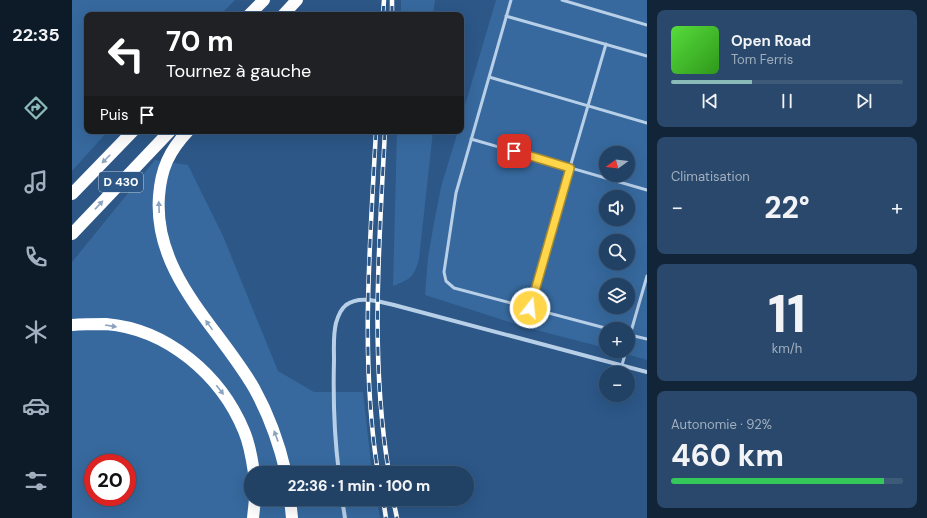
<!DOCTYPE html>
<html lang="fr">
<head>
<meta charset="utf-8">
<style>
	:root { --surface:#214165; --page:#29486b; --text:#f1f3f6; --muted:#a2afbf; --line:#3e5a79; --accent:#8bbbb9 }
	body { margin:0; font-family:"DM Sans",sans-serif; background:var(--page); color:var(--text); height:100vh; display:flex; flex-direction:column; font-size:15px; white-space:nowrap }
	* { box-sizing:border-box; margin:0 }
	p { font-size:13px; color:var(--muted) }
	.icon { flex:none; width:22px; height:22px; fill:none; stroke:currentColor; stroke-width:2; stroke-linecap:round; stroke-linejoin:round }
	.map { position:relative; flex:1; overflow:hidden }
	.details { display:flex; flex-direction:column; gap:10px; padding:10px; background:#122438; width:280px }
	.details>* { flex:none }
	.hud { position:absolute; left:12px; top:12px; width:380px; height:122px; border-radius:8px; box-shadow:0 4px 16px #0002,0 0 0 1px var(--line); background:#202124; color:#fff; overflow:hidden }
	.needle { width:26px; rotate:255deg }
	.buttons { position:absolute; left:527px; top:146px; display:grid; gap:8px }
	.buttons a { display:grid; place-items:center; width:36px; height:36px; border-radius:50%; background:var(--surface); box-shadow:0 4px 16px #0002,0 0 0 1px var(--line); font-size:20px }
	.speed { position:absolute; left:12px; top:454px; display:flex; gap:8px; font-size:20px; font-weight:700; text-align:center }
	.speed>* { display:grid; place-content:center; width:52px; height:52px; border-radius:50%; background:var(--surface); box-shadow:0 4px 16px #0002,0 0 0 1px var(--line); line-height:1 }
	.speed .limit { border:6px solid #d22; background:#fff; color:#111 }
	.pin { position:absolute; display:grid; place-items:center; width:34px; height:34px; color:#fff; margin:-17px; border-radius:8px; box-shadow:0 2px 6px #0006 }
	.me { position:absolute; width:44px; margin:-22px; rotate:16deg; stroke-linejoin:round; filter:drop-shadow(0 0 3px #0008) }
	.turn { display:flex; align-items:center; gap:14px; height:84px; padding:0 16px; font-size:18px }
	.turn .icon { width:52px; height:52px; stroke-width:2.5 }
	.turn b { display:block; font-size:28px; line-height:34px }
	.then { display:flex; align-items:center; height:38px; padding:0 16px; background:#0003; gap:8px; font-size:15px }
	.big { font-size:30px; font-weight:800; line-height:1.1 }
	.details .card { flex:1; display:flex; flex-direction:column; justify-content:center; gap:6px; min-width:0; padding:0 14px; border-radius:8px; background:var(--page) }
	.details .dial { align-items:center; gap:0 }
	.dial b { font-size:52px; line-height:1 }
	.song { display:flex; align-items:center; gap:12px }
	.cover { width:48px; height:48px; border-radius:6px; background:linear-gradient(135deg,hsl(110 70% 55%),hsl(110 70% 35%)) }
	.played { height:4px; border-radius:2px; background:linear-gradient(90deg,var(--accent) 35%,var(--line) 35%) }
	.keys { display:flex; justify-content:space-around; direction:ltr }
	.heat { display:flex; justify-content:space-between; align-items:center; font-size:22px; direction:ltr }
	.charge { height:6px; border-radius:3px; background:linear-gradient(90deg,#34c759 92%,var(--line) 0) }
	.trip { position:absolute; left:172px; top:466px; width:230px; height:40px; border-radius:20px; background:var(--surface); box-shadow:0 4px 16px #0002,0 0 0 1px var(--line); font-weight:800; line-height:40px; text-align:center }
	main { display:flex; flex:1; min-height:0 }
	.tabs { display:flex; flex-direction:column; width:72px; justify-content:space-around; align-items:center; background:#0d1a28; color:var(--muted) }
	.tabs .icon { width:28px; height:28px }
	.tabs .on { color:var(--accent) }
	.tabs b { font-size:18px; color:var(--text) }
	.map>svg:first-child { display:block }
	.green { fill:#37699e; fill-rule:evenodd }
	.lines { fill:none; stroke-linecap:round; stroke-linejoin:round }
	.lane { stroke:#b8cfe8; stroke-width:3 }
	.street { stroke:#b8cfe8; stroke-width:4 }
	.highway { stroke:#fff; stroke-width:12 }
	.rail-casing { stroke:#fff; stroke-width:4.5 }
	.rail { stroke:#2c5787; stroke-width:3; stroke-dasharray:9; stroke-linecap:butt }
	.oneway { fill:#8ba3bd }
	.route-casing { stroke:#a68a30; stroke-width:10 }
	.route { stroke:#ffd54a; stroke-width:7 }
	.labels { text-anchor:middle; stroke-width:4; stroke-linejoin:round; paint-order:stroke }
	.shield { fill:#2c5787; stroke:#c0cddb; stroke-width:1 }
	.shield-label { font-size:12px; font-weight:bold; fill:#fff }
</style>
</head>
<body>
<main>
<nav class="tabs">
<b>22:35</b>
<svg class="icon on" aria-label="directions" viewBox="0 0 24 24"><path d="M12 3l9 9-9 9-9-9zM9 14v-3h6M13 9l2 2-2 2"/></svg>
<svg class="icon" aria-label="music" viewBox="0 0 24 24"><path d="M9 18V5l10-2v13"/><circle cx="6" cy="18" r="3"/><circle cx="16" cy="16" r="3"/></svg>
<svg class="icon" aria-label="phone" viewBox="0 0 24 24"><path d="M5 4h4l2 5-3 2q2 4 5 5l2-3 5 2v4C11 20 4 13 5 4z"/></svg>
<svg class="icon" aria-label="climate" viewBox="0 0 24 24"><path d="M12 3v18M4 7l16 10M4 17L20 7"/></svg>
<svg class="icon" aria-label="car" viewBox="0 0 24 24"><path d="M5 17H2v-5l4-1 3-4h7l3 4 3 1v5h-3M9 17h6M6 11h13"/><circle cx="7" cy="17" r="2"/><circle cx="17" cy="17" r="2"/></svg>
<svg class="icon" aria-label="filters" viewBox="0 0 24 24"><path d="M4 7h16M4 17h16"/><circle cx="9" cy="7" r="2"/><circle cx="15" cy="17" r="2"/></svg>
</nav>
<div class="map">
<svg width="575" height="518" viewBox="0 0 575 518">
	<rect width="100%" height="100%" fill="#2c5787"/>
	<!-- green -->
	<path class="green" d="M0,0H163L148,15H15V131H36L0,171Z
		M329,0H363L361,15H329Z
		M424,0H575V360L544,351H556V329H534V348L456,328L353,295L356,257L362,223L369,187L386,131H389V119ZM534,153H556V175H534ZM534,197H556V219H534ZM534,241H556V263H534ZM534,285H556V307H534Z
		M325,131H361L347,259C342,277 339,279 321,286Z
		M83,160L116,165L151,236L206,371L242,392H291L300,473H179V499H305L308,518H0V262ZM21,463H55V497H21Z"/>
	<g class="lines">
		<!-- lane -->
		<path class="lane" d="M439,0L384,193L372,272L374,281L382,288L537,329
			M490,0L575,25
			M434,16L575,56
			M417,77L575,123
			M399,139L575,190
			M575,276L558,335L575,339
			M457,308L534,44
			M556,334L558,335L556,343
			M550,365L554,351"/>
		<!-- street -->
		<path class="street" d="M267,473C262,435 261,398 262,360C262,348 261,335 264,323C266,316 269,309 274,305C288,295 307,302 322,305L575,372
			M270,499L273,518"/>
		<!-- highway -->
		<path class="highway" d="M177,15L192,0
			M211,15L225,0
			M116,131C97,151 89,169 87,196C81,274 146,326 182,388C197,415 207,443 214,473
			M0,194L61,131
			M0,234L98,131
			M0,325C11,324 22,324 34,324C95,329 149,375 172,431C178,445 180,459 182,473
			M218,499L220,518
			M181,518L183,499"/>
		<!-- rail casing -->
		<g class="rail-casing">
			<path id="rail" d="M311,15L312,0
				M320,15V0
				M304,131C298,245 288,360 306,473
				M313,131C307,245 298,360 317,473
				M311,499L314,518
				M321,499L325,518"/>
		</g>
		<!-- rail -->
		<use href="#rail" class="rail"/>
	</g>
	<!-- one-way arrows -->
	<defs><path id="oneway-solid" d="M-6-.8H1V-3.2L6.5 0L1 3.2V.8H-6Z"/></defs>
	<g class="oneway">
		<use href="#oneway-solid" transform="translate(34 159) rotate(135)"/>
		<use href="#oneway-solid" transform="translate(27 205) rotate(-47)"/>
		<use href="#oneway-solid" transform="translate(87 207) rotate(-92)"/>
		<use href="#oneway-solid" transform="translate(137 325) rotate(-126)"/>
		<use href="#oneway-solid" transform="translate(39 326) rotate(9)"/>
		<use href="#oneway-solid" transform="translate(148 390) rotate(52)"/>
		<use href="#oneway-solid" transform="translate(204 436) rotate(-110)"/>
	</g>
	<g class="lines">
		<!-- route casing -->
		<g class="route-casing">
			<path id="route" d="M442,151L498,168L458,308"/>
		</g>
		<!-- route -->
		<use href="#route" class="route"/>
	</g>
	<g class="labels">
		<!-- shield labels -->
		<rect class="shield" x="27" y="172" width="44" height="20" rx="3"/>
		<g class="shield-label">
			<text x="49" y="186">D 430</text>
		</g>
	</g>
</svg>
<div class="buttons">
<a><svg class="needle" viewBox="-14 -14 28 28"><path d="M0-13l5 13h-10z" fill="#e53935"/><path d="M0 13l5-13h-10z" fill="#a2afbf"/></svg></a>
<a><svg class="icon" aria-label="sound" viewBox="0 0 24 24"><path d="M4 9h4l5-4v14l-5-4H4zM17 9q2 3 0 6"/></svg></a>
<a><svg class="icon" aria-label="search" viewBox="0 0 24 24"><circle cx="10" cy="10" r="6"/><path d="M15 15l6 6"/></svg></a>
<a><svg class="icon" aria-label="layers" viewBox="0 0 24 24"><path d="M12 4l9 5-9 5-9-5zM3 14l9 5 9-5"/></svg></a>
<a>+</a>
<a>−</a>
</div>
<div class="speed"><div class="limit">20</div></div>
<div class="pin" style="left:442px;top:151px;background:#d93025"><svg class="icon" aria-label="arrive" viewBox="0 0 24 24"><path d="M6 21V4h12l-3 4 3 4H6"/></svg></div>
<svg class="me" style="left:458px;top:308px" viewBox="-20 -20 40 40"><circle r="17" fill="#ffd54a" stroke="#fff" stroke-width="3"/><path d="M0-11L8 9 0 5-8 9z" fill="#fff"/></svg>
<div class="trip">22:36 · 1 min · 100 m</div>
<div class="hud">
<div class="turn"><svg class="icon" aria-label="left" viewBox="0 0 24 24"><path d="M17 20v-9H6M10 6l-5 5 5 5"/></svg><div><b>70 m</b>Tournez à gauche</div></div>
<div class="then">Puis<svg class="icon" aria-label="arrive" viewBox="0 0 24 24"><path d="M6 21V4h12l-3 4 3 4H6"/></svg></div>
</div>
</div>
<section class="details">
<div class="card">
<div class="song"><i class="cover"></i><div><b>Open Road</b><p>Tom Ferris</p></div></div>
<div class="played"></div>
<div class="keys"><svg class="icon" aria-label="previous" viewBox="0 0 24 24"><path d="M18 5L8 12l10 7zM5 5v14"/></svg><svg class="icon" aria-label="pause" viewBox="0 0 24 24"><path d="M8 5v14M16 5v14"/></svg><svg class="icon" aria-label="next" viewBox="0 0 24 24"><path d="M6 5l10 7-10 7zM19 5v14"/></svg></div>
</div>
<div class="card"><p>Climatisation</p>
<div class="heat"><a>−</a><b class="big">22°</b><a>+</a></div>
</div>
<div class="card dial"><b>11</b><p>km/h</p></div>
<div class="card"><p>Autonomie · 92%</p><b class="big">460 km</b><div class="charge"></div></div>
</section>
</main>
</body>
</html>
